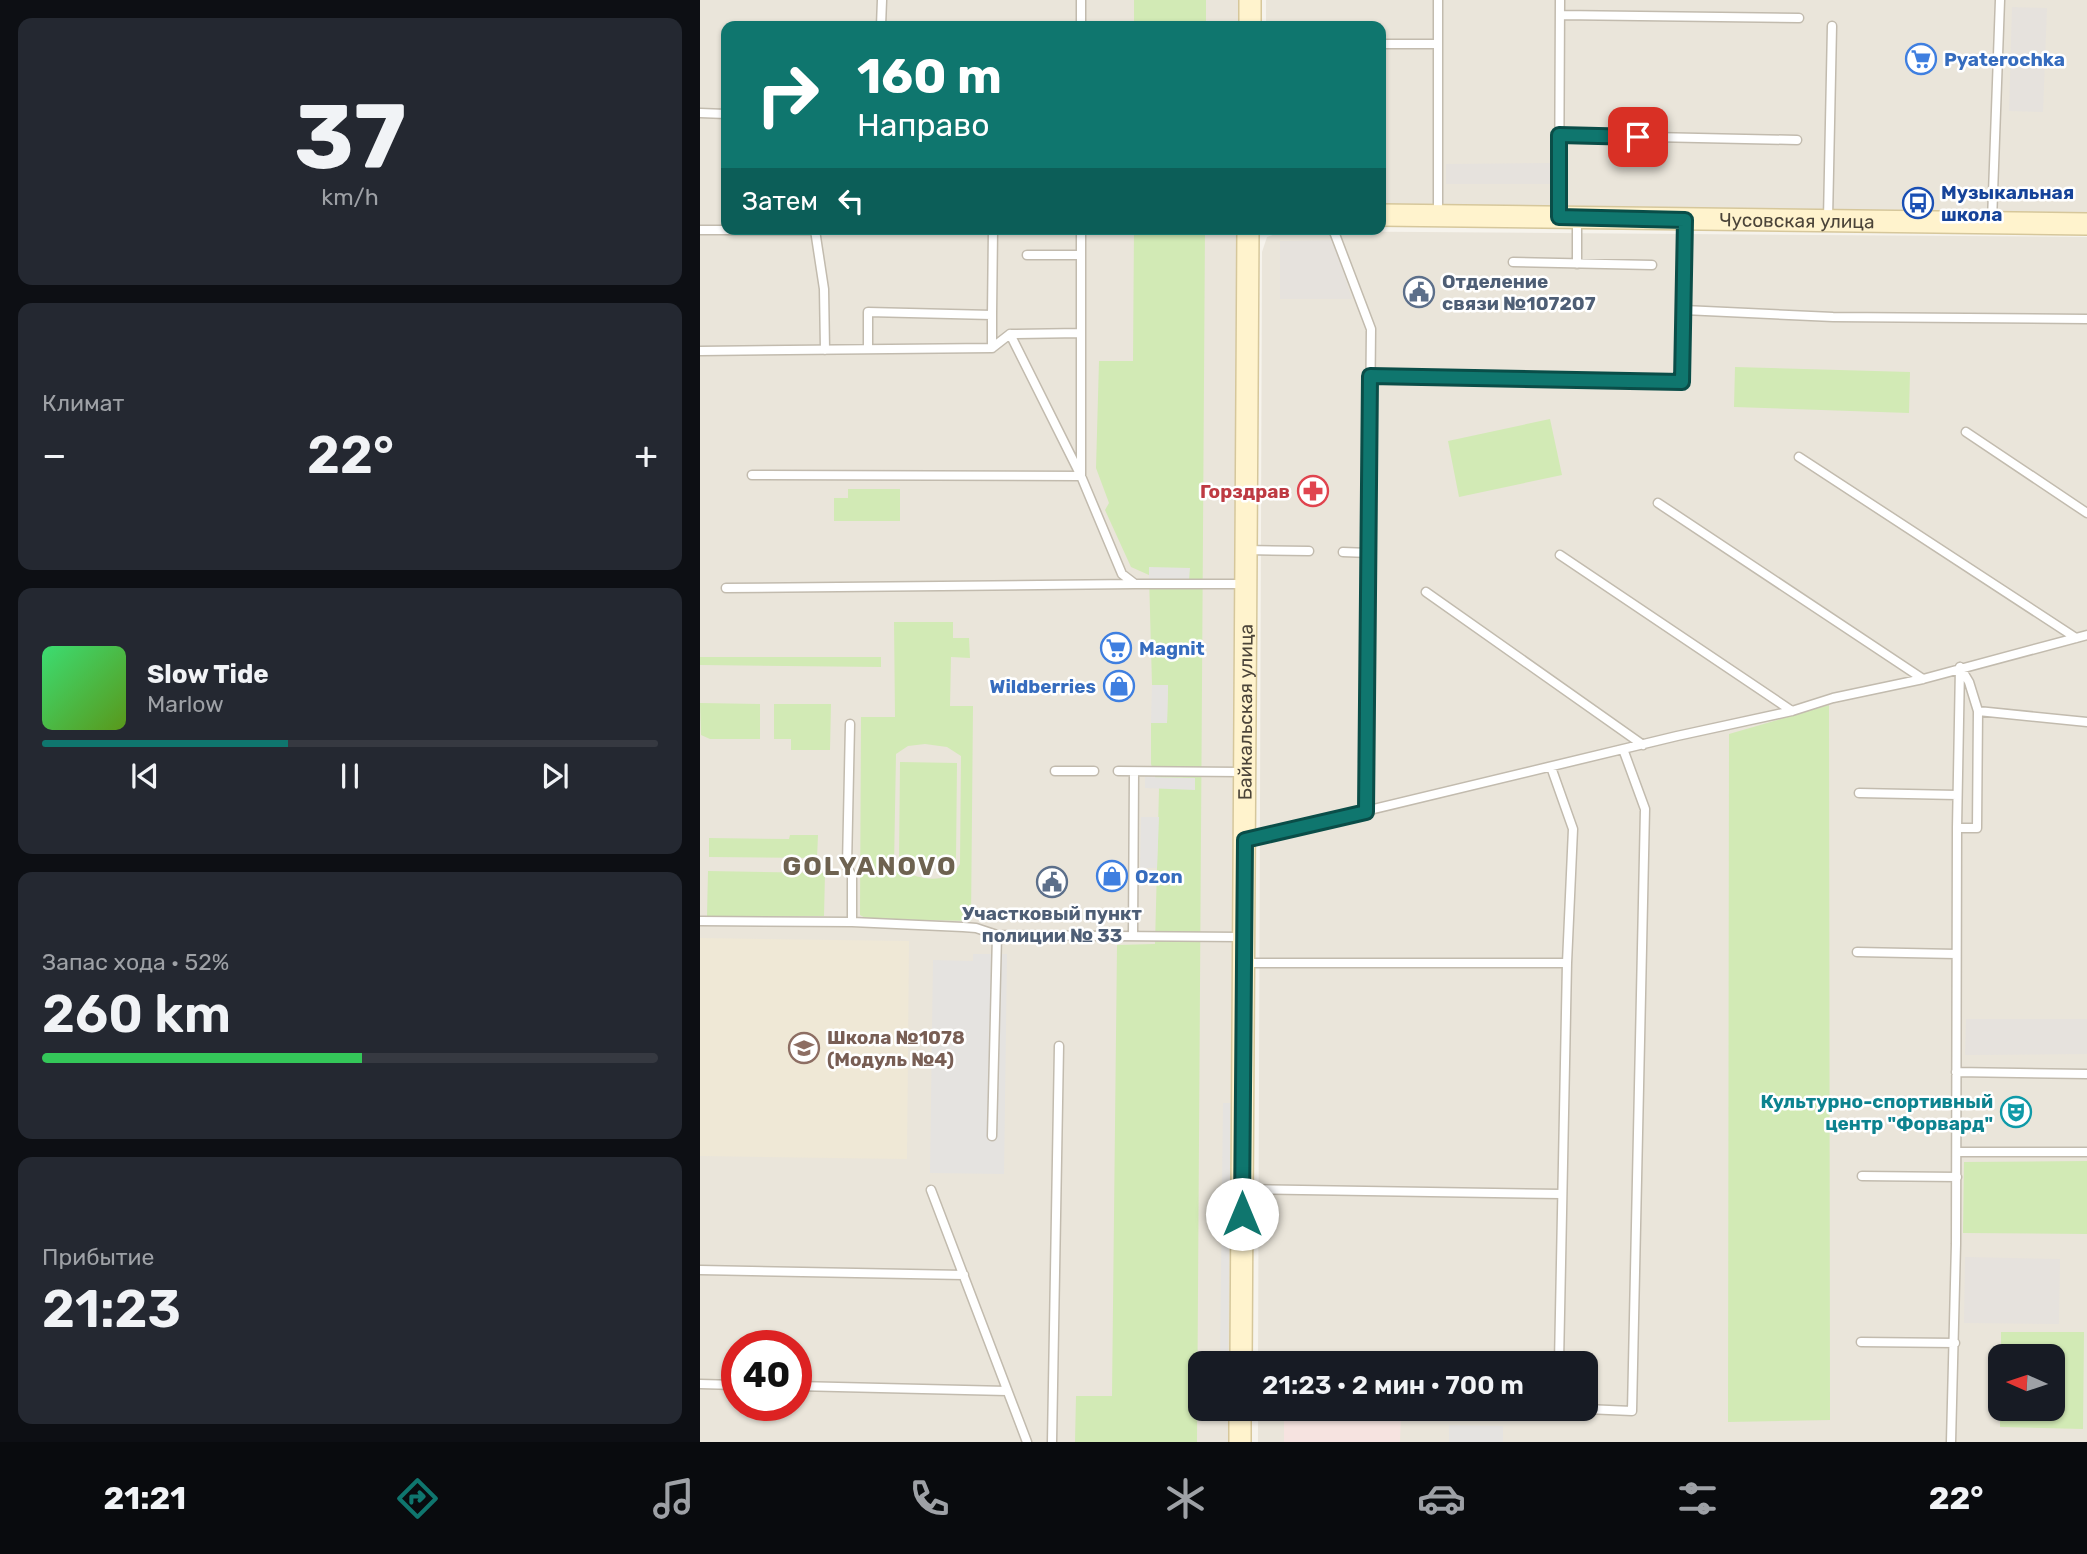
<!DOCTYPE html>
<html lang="ru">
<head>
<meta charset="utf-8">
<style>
	:root { --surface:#171b24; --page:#242831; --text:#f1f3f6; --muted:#9ea1a6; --line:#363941; --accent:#0f766e }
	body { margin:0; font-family:Rubik,sans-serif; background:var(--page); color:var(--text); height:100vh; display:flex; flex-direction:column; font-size:26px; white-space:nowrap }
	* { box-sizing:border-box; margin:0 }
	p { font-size:23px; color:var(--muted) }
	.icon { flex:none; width:38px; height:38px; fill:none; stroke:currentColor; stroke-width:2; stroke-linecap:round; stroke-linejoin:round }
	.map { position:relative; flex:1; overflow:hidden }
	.details { display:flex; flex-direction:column; gap:18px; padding:18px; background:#0d0f14; width:700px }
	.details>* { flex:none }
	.top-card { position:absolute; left:21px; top:21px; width:665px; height:214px; border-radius:14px; box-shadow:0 2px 5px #0004; background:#0f766e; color:#fff; overflow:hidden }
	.needle { width:46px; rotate:273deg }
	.fabs { position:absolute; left:1288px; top:1344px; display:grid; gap:14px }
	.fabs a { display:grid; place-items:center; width:77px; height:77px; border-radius:14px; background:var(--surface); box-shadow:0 2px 5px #0004; font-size:35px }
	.speed { position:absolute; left:21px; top:1330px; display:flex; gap:14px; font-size:35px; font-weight:700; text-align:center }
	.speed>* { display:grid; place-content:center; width:91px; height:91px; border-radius:50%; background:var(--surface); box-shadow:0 2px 5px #0004; line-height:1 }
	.speed .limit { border:10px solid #d22; background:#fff; color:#111 }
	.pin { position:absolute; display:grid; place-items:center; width:60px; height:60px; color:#fff; margin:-30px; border-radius:14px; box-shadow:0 4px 10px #0006 }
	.me { position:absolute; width:77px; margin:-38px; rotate:0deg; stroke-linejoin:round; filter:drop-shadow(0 0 5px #0008) }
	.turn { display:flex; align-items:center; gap:24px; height:147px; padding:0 21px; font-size:32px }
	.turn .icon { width:91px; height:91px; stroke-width:2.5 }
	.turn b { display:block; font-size:49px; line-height:60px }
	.then { display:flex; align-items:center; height:66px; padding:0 21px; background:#0003; gap:14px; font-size:26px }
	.big { font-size:52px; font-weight:600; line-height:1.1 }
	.details .widget { flex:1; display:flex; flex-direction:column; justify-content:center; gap:10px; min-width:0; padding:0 24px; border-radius:14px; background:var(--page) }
	.details .dial { align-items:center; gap:0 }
	.dial b { font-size:91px; line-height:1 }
	.song { display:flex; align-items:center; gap:21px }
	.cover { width:84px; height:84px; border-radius:10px; background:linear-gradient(135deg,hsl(140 70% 55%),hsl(90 70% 35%)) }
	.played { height:7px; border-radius:4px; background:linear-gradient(90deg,var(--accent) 40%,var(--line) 40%) }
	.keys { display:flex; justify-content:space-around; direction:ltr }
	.heat { display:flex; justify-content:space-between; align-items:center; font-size:38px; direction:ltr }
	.charge { height:10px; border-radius:5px; background:linear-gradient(90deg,#34c759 52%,var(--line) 0) }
	.trip { position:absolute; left:488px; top:1351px; width:410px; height:70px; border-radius:14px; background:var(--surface); box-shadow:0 2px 5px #0004; font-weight:600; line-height:70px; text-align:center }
	.dock { display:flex; height:112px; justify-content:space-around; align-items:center; background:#090b0e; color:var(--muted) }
	.dock .icon { width:49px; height:49px }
	.dock .active { color:var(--accent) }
	.dock b { font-size:32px; color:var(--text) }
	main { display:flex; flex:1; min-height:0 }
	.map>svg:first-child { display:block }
	.residential { fill:#eae5da; fill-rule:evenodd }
	.industrial { fill:#e6e2dd }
	.education { fill:#efe8d6 }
	.medical { fill:#f6e3e0 }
	.green { fill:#d2eab5; fill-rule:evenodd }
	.parking { fill:#e5e3e0 }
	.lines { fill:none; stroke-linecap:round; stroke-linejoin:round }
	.lane-casing { stroke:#c2bbae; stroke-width:11 }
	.secondary-casing { stroke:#d6c79b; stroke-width:24 }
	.lane { stroke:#fff; stroke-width:8 }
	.secondary { stroke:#fff3cd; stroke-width:21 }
	.route-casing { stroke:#0a4d48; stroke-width:18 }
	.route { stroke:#0f766e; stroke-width:12 }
	.labels { text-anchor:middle; stroke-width:5; stroke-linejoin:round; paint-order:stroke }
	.shop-label { font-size:19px; font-weight:bold; fill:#366cbe; stroke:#fff; text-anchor:start }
	.transit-label { font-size:19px; font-weight:bold; fill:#164399; stroke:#fff; text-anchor:start }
	.street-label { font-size:19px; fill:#4b4439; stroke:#fff }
	.service-label { font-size:19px; font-weight:bold; fill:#4e5e75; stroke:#fff; text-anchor:start }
	.health-label { font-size:19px; font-weight:bold; fill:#be3a42; stroke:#fff; text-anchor:end }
	.education-label { font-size:19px; font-weight:bold; fill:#785e54; stroke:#fff; text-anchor:start }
	.culture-label { font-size:19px; font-weight:bold; fill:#0d838f; stroke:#fff; text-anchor:end }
	.district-label { font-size:26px; font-weight:bold; letter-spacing:2px; fill:#6e6250; stroke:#fff }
</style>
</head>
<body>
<main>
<section class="details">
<div class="widget dial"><b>37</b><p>km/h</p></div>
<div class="widget"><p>Климат</p>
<div class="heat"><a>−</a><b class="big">22°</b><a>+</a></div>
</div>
<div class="widget">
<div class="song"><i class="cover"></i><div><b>Slow Tide</b><p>Marlow</p></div></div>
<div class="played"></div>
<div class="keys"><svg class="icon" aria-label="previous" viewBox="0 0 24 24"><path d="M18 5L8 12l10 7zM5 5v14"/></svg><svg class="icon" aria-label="pause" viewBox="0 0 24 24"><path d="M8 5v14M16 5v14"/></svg><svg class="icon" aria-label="next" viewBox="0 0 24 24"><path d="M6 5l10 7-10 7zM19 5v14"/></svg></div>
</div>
<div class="widget"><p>Запас хода · 52%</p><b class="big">260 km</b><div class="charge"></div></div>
<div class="widget"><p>Прибытие</p><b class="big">21:23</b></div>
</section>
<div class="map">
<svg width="1387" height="1442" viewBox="0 0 1387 1442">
	<rect width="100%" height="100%" fill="#f6f3ec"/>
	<!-- residential -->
	<path class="residential" d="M0,0H539L538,26H26V229H537L530,1363H500V1409H530V1442H0ZM37,1346H96V1405H37Z
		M566,0H1387V214L681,206V26H566Z
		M583,231L1387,237V1442H558V1409H886V1363H558L562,252L567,237ZM1300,1356H1353V1409H1300Z"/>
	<!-- industrial -->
	<path class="industrial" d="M1312,7L1347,8L1343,112L1309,111Z
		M854,163V184H746V164Z
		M633,240L652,299H580V241Z
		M1266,1019H1387V1054L1265,1055Z
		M1265,1257L1360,1259L1359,1324L1264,1323Z"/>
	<!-- education -->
	<path class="education" d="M0,938L209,941L207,1159L0,1156Z"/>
	<!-- medical -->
	<path class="medical" d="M584,1411L701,1415L700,1442H584Z"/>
	<!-- green -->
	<path class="green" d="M434,0H506V26H434Z
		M434,229H505L497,1442H375L376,1396H412L417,945L455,944L459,789L451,764V723H467L468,686L452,685L449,575L431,567L405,510L409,503L396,468L399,361H433Z
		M1035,367L1210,372L1209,413L1034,407Z
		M850,419L862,475L759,497L748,441Z
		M148,489H200V521H134V498H148Z
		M194,622H253V638H269L270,658L251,657L250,706H273L271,921L167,919L160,915L161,717H195ZM225,744L247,747L261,756L260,864C247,888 212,878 194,866L196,754L208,746Z
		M0,657H181V667L0,665Z
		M0,703L60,704V739H10L1,735Z
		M74,704H131L130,750H91V739H74Z
		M1129,705L1130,1420L1028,1422L1029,734Z
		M200,762L257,763L256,861L199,860Z
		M90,835H118L117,858L9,857V838L89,839Z
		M8,871L125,873L124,916H7Z
		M1387,1161V1234L1263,1233L1264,1162Z
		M1301,1332H1384L1383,1429L1300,1427V1388V1409H1353V1356H1301Z"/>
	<!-- parking -->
	<path class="parking" d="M449,567L490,568L489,580L449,579Z
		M452,685H468L467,723H451Z
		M445,777L495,778V790L445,788Z
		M441,817H459L457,868H440Z
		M273,954H307L304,1174L230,1173L233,960L273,961Z
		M523,1103H531L528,1363H520Z
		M749,1425L803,1426V1442H749Z"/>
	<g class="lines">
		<!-- lane casing -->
		<g class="lane-casing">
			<path id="lane" d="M381,0V26
				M738,0V214
				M860,15L1099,18
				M181,26L182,0
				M681,44H738
				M0,113L26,114
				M859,135L1097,140
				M859,217L860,0
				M1128,219L1132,26
				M1292,221L1300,0
				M633,229L671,329L666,812
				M0,230H115L124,289L125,350
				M327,255H381
				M813,262L952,265
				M877,264V218
				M984,310L1133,317L1387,319
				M292,315L293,229
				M310,334L381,333
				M168,349V312L292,315V348
				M0,351L292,348L310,334L381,476L422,574L435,584H543
				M670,376L982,382L985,220
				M1266,432L1387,513
				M1099,457L1376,638
				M52,475L381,476V229
				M958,503L1223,679
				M546,550L609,551
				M643,552L669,553
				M860,555L1092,711
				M26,588L435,584
				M726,592L943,745
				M1260,667L1269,682L1278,711L1387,722
				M150,724L147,866L152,877V922
				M851,767L873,829L867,963L859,1363
				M355,771H394
				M418,771L542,772
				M1159,793L1257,795
				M1257,828H1277L1278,711
				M545,840L977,736L1092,711L1133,698L1223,679L1387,635
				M0,921L152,922L263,927L276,928L297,935L541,937
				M433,936L434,772
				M1157,952L1256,954
				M544,963H867
				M1256,1072L1387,1074
				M292,1136L297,935
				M1257,1152H1387
				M1162,1176L1257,1177
				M545,1189L861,1194
				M231,1190L327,1442
				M0,1270L264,1275
				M1161,1342L1255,1343
				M0,1384L37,1385
				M96,1386L307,1391
				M886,1409L932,1411L945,809L923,749
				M352,1442L359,1046
				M1251,1442L1256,1244L1257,828L1260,667"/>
		</g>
		<!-- secondary casing -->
		<g class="secondary-casing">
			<g id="secondary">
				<path d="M550,26V0"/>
				<path id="s1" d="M681,215L1387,224"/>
				<path id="s2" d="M541,1363L548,229"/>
				<path d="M540,1442V1409"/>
			</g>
		</g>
		<!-- lane -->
		<use href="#lane" class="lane"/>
		<!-- secondary -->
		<use href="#secondary" class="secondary"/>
	</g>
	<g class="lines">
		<!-- route casing -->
		<g class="route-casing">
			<path id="route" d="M542,1214L545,840L666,812L670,376L982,382L985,220L859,217V135L938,137"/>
		</g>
		<!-- route -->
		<use href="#route" class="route"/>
	</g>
	<!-- icons -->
	<defs>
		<g id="supermarket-ring" transform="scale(1.575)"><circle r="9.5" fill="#fff" stroke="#3f7fe0" stroke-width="1.5"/><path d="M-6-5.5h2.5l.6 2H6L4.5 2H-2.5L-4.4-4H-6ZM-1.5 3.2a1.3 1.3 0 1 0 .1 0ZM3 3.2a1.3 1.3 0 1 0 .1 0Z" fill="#3f7fe0"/></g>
		<g id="bus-ring" transform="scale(1.575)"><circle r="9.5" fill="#fff" stroke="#1a4fb4" stroke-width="1.5"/><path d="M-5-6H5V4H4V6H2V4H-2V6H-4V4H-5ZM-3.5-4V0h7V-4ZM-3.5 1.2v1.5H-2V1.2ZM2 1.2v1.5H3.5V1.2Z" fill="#1a4fb4"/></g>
		<g id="civic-ring" transform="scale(1.575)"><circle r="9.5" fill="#fff" stroke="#5c6f8a" stroke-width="1.5"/><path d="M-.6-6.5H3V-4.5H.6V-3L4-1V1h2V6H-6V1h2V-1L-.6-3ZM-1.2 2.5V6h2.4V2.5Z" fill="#5c6f8a"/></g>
		<g id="pharmacy-ring" transform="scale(1.575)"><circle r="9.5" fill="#fff" stroke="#e0444e" stroke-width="1.5"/><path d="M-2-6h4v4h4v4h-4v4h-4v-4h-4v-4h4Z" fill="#e0444e"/></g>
		<g id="shop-ring" transform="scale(1.575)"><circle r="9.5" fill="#fff" stroke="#3f7fe0" stroke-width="1.5"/><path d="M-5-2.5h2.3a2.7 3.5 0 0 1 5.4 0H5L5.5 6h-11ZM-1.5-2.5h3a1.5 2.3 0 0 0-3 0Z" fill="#3f7fe0"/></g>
		<g id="school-ring" transform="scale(1.575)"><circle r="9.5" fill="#fff" stroke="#8d6e63" stroke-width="1.5"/><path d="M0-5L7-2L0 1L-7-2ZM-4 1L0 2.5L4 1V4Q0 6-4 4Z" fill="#8d6e63"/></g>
		<g id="theatre-ring" transform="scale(1.575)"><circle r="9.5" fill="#fff" stroke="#0f9aa8" stroke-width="1.5"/><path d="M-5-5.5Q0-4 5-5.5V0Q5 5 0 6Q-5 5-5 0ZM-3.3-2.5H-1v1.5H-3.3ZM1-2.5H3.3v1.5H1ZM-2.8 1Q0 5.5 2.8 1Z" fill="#0f9aa8"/></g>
	</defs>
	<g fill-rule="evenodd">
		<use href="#supermarket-ring" x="1221" y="59"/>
		<use href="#bus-ring" x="1218" y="203"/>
		<use href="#civic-ring" x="719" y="292"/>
		<use href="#pharmacy-ring" x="613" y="491"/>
		<use href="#supermarket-ring" x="416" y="648"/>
		<use href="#shop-ring" x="419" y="686"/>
		<use href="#shop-ring" x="412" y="876"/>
		<use href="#civic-ring" x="352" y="882"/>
		<use href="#school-ring" x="104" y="1048"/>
		<use href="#theatre-ring" x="1316" y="1112"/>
	</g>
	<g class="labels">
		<!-- shop labels -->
		<g class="shop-label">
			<text x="1244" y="66">Pyaterochka</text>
			<text x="439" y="655">Magnit</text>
			<text x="396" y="693" text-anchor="end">Wildberries</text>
			<text x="435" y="883">Ozon</text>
		</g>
		<!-- transit labels -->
		<g class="transit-label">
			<text x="1241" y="199">Музыкальная<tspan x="1241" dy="22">школа</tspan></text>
		</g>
		<!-- street labels -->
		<g class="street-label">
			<text dy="7" stroke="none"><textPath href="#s1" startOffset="416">Чусовская улица</textPath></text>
			<text dy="7" stroke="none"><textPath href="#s2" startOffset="651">Байкальская улица</textPath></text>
		</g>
		<!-- service labels -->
		<g class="service-label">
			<text x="742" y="288">Отделение<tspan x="742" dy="22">связи №107207</tspan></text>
			<text x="352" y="920" text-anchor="middle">Участковый пункт<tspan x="352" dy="22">полиции № 33</tspan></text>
		</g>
		<!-- health labels -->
		<g class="health-label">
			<text x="590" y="498">Горздрав</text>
		</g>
		<!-- education labels -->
		<g class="education-label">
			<text x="127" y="1044">Школа №1078<tspan x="127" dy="22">(Модуль №4)</tspan></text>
		</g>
		<!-- culture labels -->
		<g class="culture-label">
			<text x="1293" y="1108">Культурно-спортивный<tspan x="1293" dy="22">центр "Форвард"</tspan></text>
		</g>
		<!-- district labels -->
		<g class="district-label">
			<text x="170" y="875">GOLYANOVO</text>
		</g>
	</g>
</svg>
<div class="fabs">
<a><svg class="needle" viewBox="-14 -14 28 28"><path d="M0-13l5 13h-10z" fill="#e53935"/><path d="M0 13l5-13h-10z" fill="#9ea1a6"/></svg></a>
</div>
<div class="speed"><div class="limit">40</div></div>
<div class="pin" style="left:938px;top:137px;background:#d93025"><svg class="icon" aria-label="arrive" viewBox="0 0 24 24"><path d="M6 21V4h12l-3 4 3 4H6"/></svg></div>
<svg class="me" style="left:542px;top:1214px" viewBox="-20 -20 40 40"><circle r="19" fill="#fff"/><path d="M0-13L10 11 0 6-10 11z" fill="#0f766e"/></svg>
<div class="trip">21:23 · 2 мин · 700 m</div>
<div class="top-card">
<div class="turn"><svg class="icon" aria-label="right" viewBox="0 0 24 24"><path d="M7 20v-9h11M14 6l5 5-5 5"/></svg><div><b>160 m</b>Направо</div></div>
<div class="then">Затем<svg class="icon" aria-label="left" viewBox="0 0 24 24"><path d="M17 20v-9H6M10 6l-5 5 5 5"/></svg></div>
</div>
</div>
</main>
<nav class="dock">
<b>21:21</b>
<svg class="icon active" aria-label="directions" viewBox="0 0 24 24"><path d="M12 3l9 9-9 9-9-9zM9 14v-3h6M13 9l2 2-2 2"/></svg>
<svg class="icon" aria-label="music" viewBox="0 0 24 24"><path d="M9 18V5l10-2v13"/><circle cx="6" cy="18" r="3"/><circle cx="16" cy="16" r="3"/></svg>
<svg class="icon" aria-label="phone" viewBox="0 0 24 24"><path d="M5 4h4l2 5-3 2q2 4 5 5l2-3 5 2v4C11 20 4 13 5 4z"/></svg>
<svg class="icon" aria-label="climate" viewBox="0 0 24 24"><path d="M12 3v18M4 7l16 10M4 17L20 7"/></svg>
<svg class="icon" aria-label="car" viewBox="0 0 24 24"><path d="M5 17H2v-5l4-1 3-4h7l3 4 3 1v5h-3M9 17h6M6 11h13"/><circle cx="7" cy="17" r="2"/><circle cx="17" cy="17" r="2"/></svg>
<svg class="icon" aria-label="filters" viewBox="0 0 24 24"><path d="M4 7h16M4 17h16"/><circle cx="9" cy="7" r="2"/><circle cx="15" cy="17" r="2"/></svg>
<b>22°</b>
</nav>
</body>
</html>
